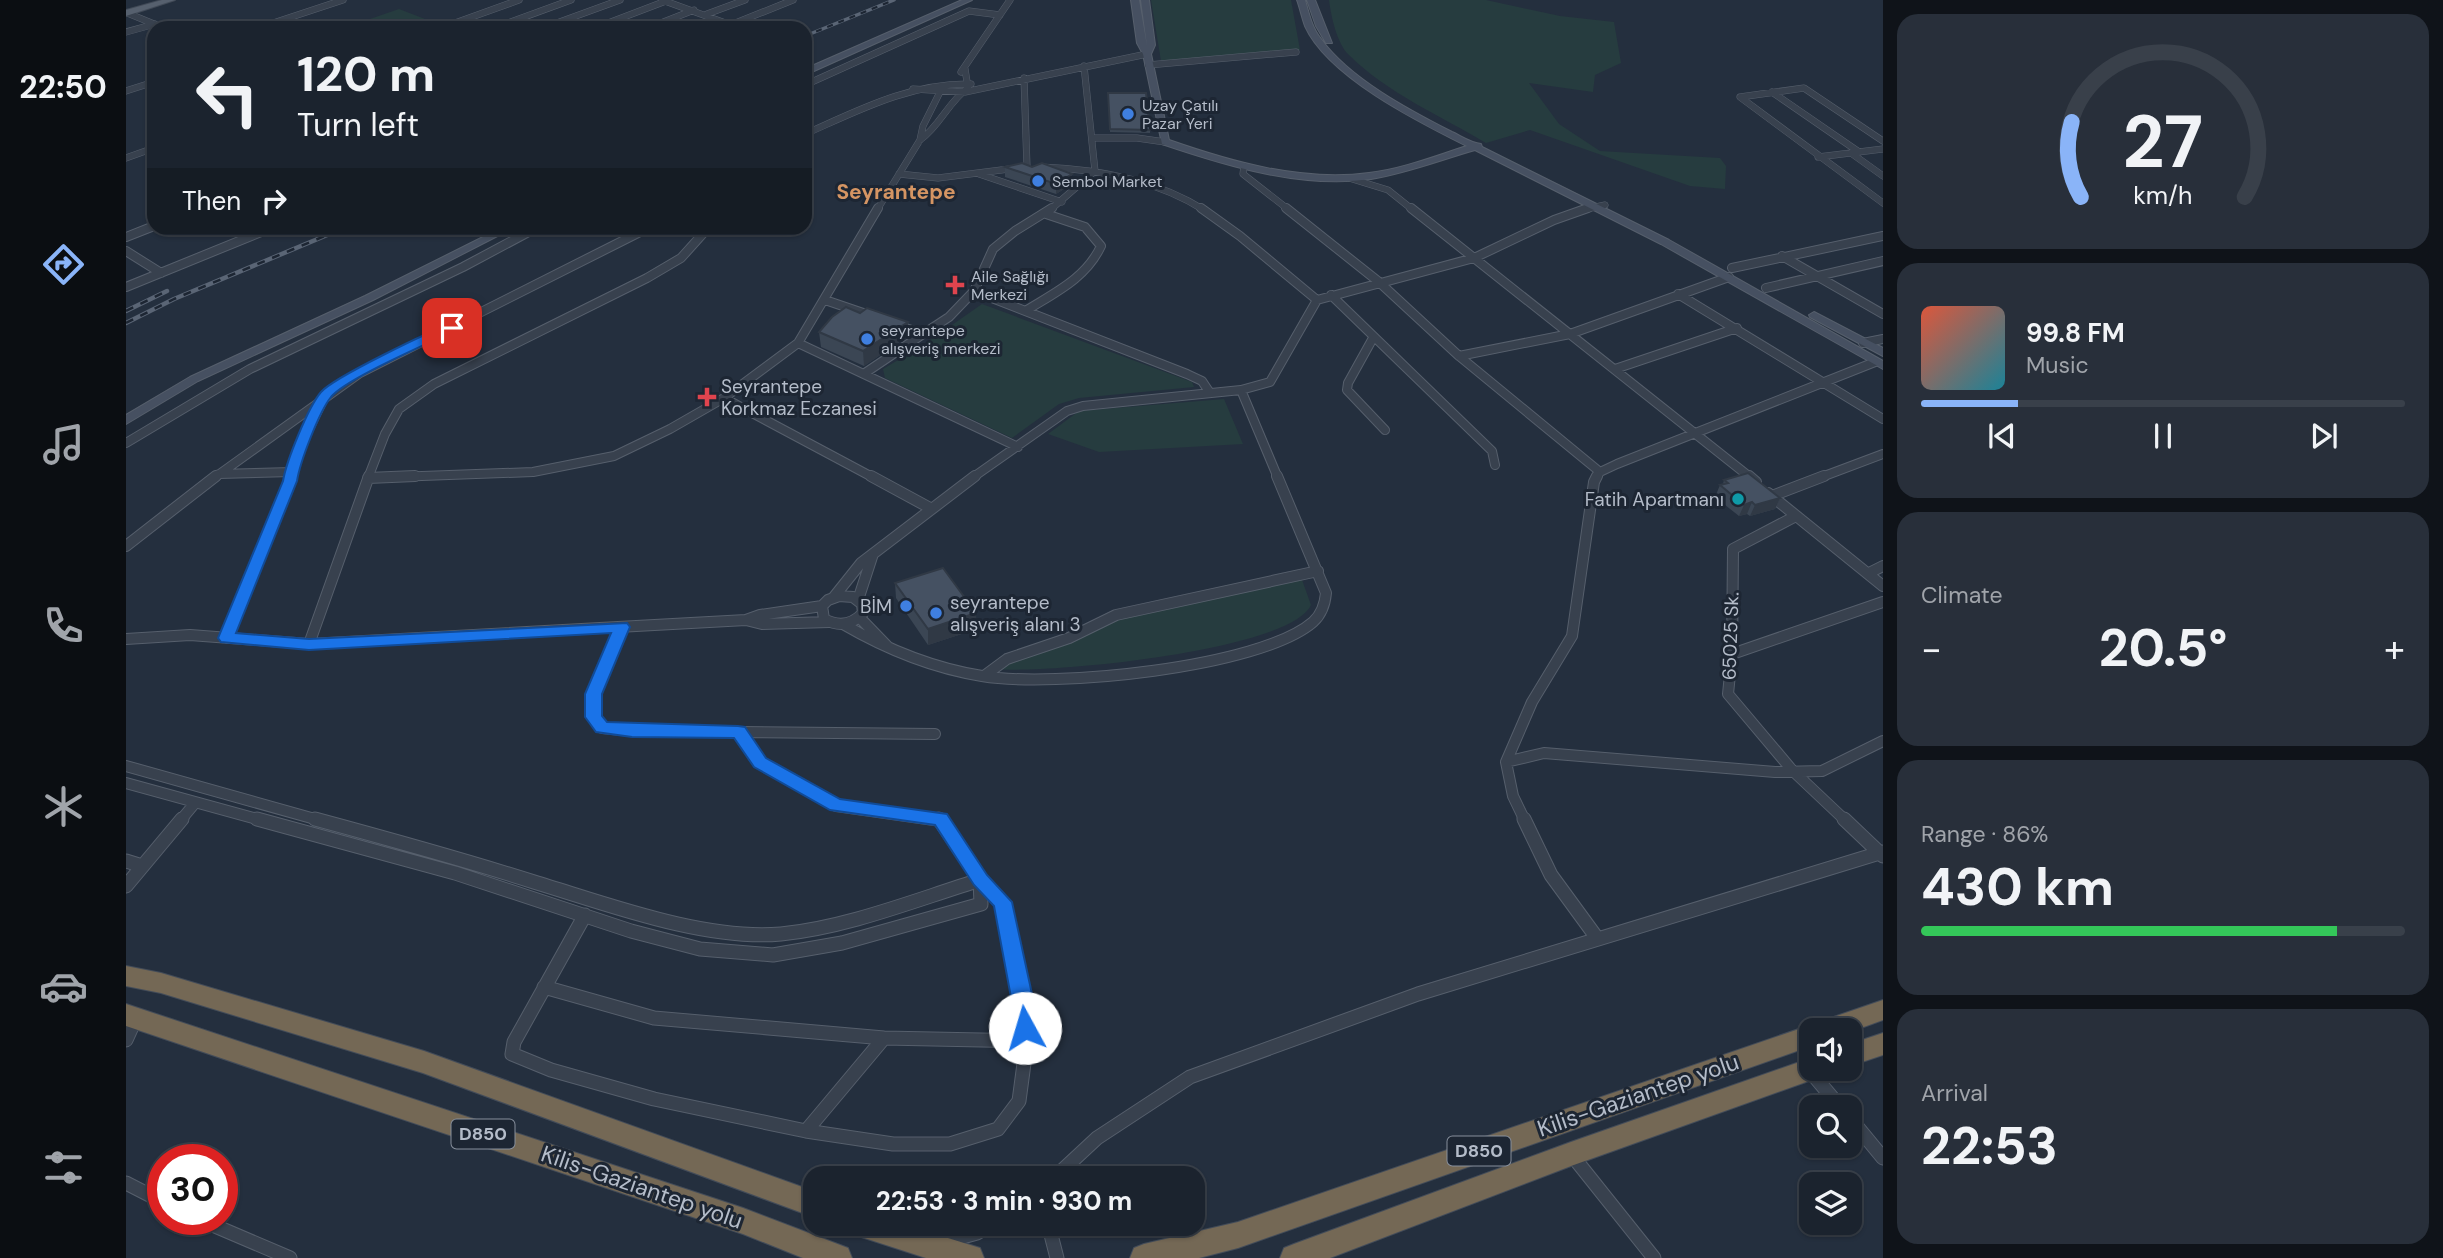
<!DOCTYPE html>
<html lang="en">
<head>
<meta charset="utf-8">
<style>
	:root { --surface:#1b232e; --page:#282f3a; --text:#f1f3f6; --muted:#a0a4aa; --line:#39404a; --accent:#8ab4f8 }
	body { margin:0; font-family:"DM Sans",sans-serif; background:var(--page); color:var(--text); height:100vh; display:flex; flex-direction:column; font-size:26px; white-space:nowrap }
	* { box-sizing:border-box; margin:0 }
	p { font-size:23px; color:var(--muted) }
	.icon { flex:none; width:38px; height:38px; fill:none; stroke:currentColor; stroke-width:2; stroke-linecap:round; stroke-linejoin:round }
	.map { position:relative; flex:1; overflow:hidden }
	.panel { display:flex; flex-direction:column; gap:14px; padding:14px; background:#0f1319; width:560px }
	.panel>* { flex:none }
	.hud { position:absolute; left:21px; top:21px; width:665px; height:214px; border-radius:21px; box-shadow:0 2px 5px #0004,0 0 0 2px var(--line); background:#1b232e; color:var(--text); overflow:hidden }
	.buttons { position:absolute; left:1673px; top:1018px; display:grid; gap:14px }
	.buttons a { display:grid; place-items:center; width:63px; height:63px; border-radius:14px; background:var(--surface); box-shadow:0 2px 5px #0004,0 0 0 2px var(--line); font-size:35px }
	.speed { position:absolute; left:21px; top:1144px; display:flex; gap:14px; font-size:35px; font-weight:700; text-align:center }
	.speed>* { display:grid; place-content:center; width:91px; height:91px; border-radius:50%; background:var(--surface); box-shadow:0 2px 5px #0004,0 0 0 2px var(--line); line-height:1 }
	.speed .limit { border:10px solid #d22; background:#fff; color:#111 }
	.pin { position:absolute; display:grid; place-items:center; width:60px; height:60px; color:#fff; margin:-30px; border-radius:14px; box-shadow:0 4px 10px #0006 }
	.me { position:absolute; width:77px; margin:-38px; rotate:354deg; stroke-linejoin:round; filter:drop-shadow(0 0 5px #0008) }
	.turn { display:flex; align-items:center; gap:24px; height:147px; padding:0 35px; font-size:32px }
	.turn .icon { width:91px; height:91px; stroke-width:2.5 }
	.turn b { display:block; font-size:49px; line-height:60px }
	.then { display:flex; align-items:center; height:66px; padding:0 35px; background:#0003; gap:14px; font-size:26px }
	.big { font-size:52px; font-weight:700; line-height:1.1 }
	.panel .card { flex:1; display:flex; flex-direction:column; justify-content:center; gap:10px; min-width:0; padding:0 24px; border-radius:21px; background:var(--page) }
	.panel .dial { align-items:center; gap:0 }
	.dial svg { height:182px; overflow:visible; fill:none; stroke:var(--line); stroke-width:7; stroke-linecap:round; text-anchor:middle }
	.dial text { fill:var(--text); stroke:none }
	.song { display:flex; align-items:center; gap:21px }
	.cover { width:84px; height:84px; border-radius:10px; background:linear-gradient(135deg,hsl(10 70% 55%),hsl(190 70% 35%)) }
	.played { height:7px; border-radius:4px; background:linear-gradient(90deg,var(--accent) 20%,var(--line) 20%) }
	.keys { display:flex; justify-content:space-around; direction:ltr }
	.heat { display:flex; justify-content:space-between; align-items:center; font-size:38px; direction:ltr }
	.charge { height:10px; border-radius:5px; background:linear-gradient(90deg,#34c759 86%,var(--line) 0) }
	.trip { position:absolute; left:677px; top:1166px; width:402px; height:70px; border-radius:21px; background:var(--surface); box-shadow:0 2px 5px #0004,0 0 0 2px var(--line); font-weight:700; line-height:70px; text-align:center }
	main { display:flex; flex:1; min-height:0 }
	.tabs { display:flex; flex-direction:column; width:126px; justify-content:space-around; align-items:center; background:#0b0e12; color:var(--muted) }
	.tabs .icon { width:49px; height:49px }
	.tabs .current { color:var(--accent) }
	.tabs b { font-size:32px; color:var(--text) }
	.map>svg:first-child { display:block }
	.green { fill:#263c3f }
	.lines { fill:none; stroke-linecap:round; stroke-linejoin:round }
	.street-far3-casing { stroke:#565f6c; stroke-width:7 }
	.street-far2-casing { stroke:#565f6c; stroke-width:10 }
	.street-far1-casing { stroke:#565f6c; stroke-width:12 }
	.street-casing { stroke:#565f6c; stroke-width:15 }
	.secondary-casing { stroke:#565f6c; stroke-width:2 }
	.primary-casing { stroke:#414a57; stroke-width:2 }
	.highway-casing { stroke:#434c59; stroke-width:2 }
	.street-far3 { stroke:#38414e; stroke-width:6 }
	.street-far2 { stroke:#38414e; stroke-width:8 }
	.street-far1 { stroke:#38414e; stroke-width:10 }
	.street { stroke:#38414e; stroke-width:13 }
	.secondary { fill:#465061; fill-rule:evenodd }
	.primary { fill:#56606e; fill-rule:evenodd }
	.highway { fill:#746855; fill-rule:evenodd }
	.rail-far1-casing { stroke:#5a6575; stroke-width:3.5 }
	.rail-casing { stroke:#5a6575; stroke-width:4.5 }
	.rail-far1 { stroke:#1d2633; stroke-width:2; stroke-dasharray:6; stroke-linecap:butt }
	.rail { stroke:#1d2633; stroke-width:2.5; stroke-dasharray:8; stroke-linecap:butt }
	.wall { fill:#3b4654 }
	.shaded-wall { fill:#303945 }
	.building { fill:#455162; stroke:#303945; stroke-width:2 }
	.route { fill:#1a73e8; stroke:#114b97; stroke-width:2 }
	.shop-dot { fill:#3f7fe0; stroke:#1d2633; stroke-width:2.5 }
	.health-dot { fill:#e0444e; stroke:#1d2633; stroke-width:2.5 }
	.culture-dot { fill:#0f9aa8; stroke:#1d2633; stroke-width:2.5 }
	.labels { text-anchor:middle; stroke-width:6; stroke-linejoin:round; paint-order:stroke }
	.far-poi-label { font-size:16px; fill:#b4bcc9; stroke:#1d2633; text-anchor:start }
	.shield { fill:#1d2633; stroke:#878f9c; stroke-width:2 }
	.shield-label { font-size:18px; font-weight:bold; fill:#b4bcc9 }
	.poi-label { font-size:19px; fill:#b4bcc9; stroke:#1d2633; text-anchor:start }
	.street-label { font-size:19px; fill:#b4bcc9; stroke:#1d2633 }
	.far-district-label { font-size:21px; font-weight:bold; fill:#d59563; stroke:#1d2633 }
	.near-street-label { font-size:23px; fill:#b4bcc9; stroke:#1d2633 }
</style>
</head>
<body>
<main>
<nav class="tabs">
<b>22:50</b>
<svg class="icon current" aria-label="directions" viewBox="0 0 24 24"><path d="M12 3l9 9-9 9-9-9zM9 14v-3h6M13 9l2 2-2 2"/></svg>
<svg class="icon" aria-label="music" viewBox="0 0 24 24"><path d="M9 18V5l10-2v13"/><circle cx="6" cy="18" r="3"/><circle cx="16" cy="16" r="3"/></svg>
<svg class="icon" aria-label="phone" viewBox="0 0 24 24"><path d="M5 4h4l2 5-3 2q2 4 5 5l2-3 5 2v4C11 20 4 13 5 4z"/></svg>
<svg class="icon" aria-label="climate" viewBox="0 0 24 24"><path d="M12 3v18M4 7l16 10M4 17L20 7"/></svg>
<svg class="icon" aria-label="car" viewBox="0 0 24 24"><path d="M5 17H2v-5l4-1 3-4h7l3 4 3 1v5h-3M9 17h6M6 11h13"/><circle cx="7" cy="17" r="2"/><circle cx="17" cy="17" r="2"/></svg>
<svg class="icon" aria-label="filters" viewBox="0 0 24 24"><path d="M4 7h16M4 17h16"/><circle cx="9" cy="7" r="2"/><circle cx="15" cy="17" r="2"/></svg>
</nav>
<div class="map">
<svg width="1757" height="1258" viewBox="0 0 1757 1258">
	<rect width="100%" height="100%" fill="#242f3e"/>
	<!-- green -->
	<path class="green" d="M1025,0H1165L1174,50L1035,61Z
		M1203,0H1360L1434,16L1488,22L1495,63L1469,75L1467,92L1403,83L1433,124L1474,151L1594,158L1600,166L1599,189L1564,186L1404,130L1360,143C1315,116 1261,93 1223,55C1211,44 1205,16 1203,0Z
		M273,9L312,24L301,28H218Z
		M856,304L1066,382L1068,387L953,398L933,404L886,438L759,378L757,369L796,346Z
		M1098,399L1117,444L973,452L922,434L953,411Z
		M1175,577L1185,605C1164,651 922,674 870,669L987,616Z"/>
	<g class="lines">
		<!-- street-far3 casing -->
		<g class="street-far3-casing">
			<path id="street-far3" d="M536,0L605,25
				M1,13L38,28
				M581,14L619,0
				M132,28L217,0
				M315,28L393,0
				M368,28L445,0
				M417,28L494,0
				M469,28L540,1
				M522,28L568,10
				M597,28L667,0
				M0,32L29,24
				M1022,65L1170,52
				M958,66L969,171
				M835,72L884,0
				M898,78L901,167
				M679,85L843,11L874,15
				M787,89L839,92L1021,54
				M0,91L28,82
				M1646,92L1733,152
				M679,134C733,110 784,83 845,84
				M967,138H1011L1039,142
				M794,140L797,126L817,86
				M1757,141L1678,88L1614,97L1757,203
				M1725,153L1757,176
				M1692,157L1757,149
				M0,158L28,148
				M1118,166L1117,174L1163,210
				M915,167C972,169 1029,179 1078,210
				M773,174L812,178L891,168
				M853,174L936,202
				M1223,178L1262,190L1287,210
				M751,210L794,140C814,126 822,102 842,88L839,69
				M924,210L969,171
				M1456,210L1479,205"/>
		</g>
		<!-- street-far2 casing -->
		<g class="street-far2-casing">
			<path id="street-far2" d="M752,208L672,343L892,447
				M1075,208L1114,236L1191,300L1144,382L1115,390
				M1160,208L1253,282L1333,356L1474,472
				M1285,208L1625,478
				M0,237L28,226
				M0,251L35,273
				M1656,256L1757,314
				M1606,268L1757,236
				M0,287L145,228
				M1640,288L1757,261
				M848,291L1061,374L1076,381L1084,393
				M1552,294L1757,419
				M1205,295L1366,451L1369,465
				M699,300L746,316
				M1191,300L1348,258L1428,220L1462,208
				M901,310C930,292 960,278 975,246L959,227L920,214
				M771,325L797,334L823,317L848,291L867,249L889,231L926,208
				M1247,338L1222,383L1221,390L1259,430
				M1737,343L1757,339
				M1333,356L1444,334L1603,277
				M1489,369L1611,328
				M739,373L797,334
				M598,398L748,478
				M0,443L124,369L337,267L410,228
				M93,474L166,472
				M88,478L234,373L522,228
				M164,478L167,462L198,398
				M242,478L407,472L488,456L544,429L598,398L672,343
				M242,478L259,434L273,409L308,384L521,278L555,258L582,228
				M846,478L941,411L957,406L1115,390L1152,478
				M1470,478L1474,472L1491,464L1749,362
				M1693,478L1757,454"/>
		</g>
		<!-- street-far1 casing -->
		<g class="street-far1-casing">
			<path id="street-far1" d="M745,476L804,508
				M1623,476L1630,482
				M242,478L289,476
				M1642,493L1757,586
				M1646,496L1698,476
				M1670,516L1607,549L1606,654L1602,694L1666,770L1720,821
				M0,546L90,476
				M1743,573L1757,566
				M713,596L727,597L736,604L737,613C726,625 713,627 698,619L696,606L702,600Z
				M707,598L735,563L849,476
				M732,600L746,557
				M734,618L762,647
				M620,620L636,624L703,622
				M717,624C760,649 806,668 856,676C926,688 1134,668 1187,622C1196,614 1199,604 1200,593L1151,476
				M496,627C483,656 453,699 476,728L506,731L809,734
				M100,638L165,476
				M0,639L64,635L183,644L620,620L634,615L696,606
				M183,644L243,476
				M1606,654L1757,602
				M858,676L881,659L943,638L990,615L1192,571
				M613,732L634,763L710,806L815,821
				M1380,762L1418,753L1649,772L1696,771L1757,741
				M0,766L196,821
				M0,783L138,821
				M54,821L69,803
				M1399,821L1387,796L1380,762L1406,702L1446,636L1468,482L1471,476"/>
		</g>
		<!-- street casing -->
		<g class="street-casing">
			<path id="street" d="M131,819L329,873L505,931L574,949L647,955L716,943L855,904L854,880
				M189,819C263,839 336,859 408,882C481,904 579,941 655,934C723,927 789,900 854,880
				M1398,819L1425,875L1471,938
				M1718,819L1757,856
				M0,861L16,866
				M0,886L56,819
				M459,915L388,1042L386,1054L425,1070L528,1099L680,1131L767,1144H824L872,1129L893,1101L901,1041L896,994L876,902L854,880L813,819
				M418,987L528,1018L758,1038L901,1041
				M0,1040L10,1018
				M1683,1070L1715,1108
				M1724,1118L1757,1158
				M680,1131L758,1038
				M1445,1154L1528,1258
				M928,1178L971,1138L1064,1077L1292,994L1757,852
				M0,1183L37,1202
				M75,1220L164,1258
				M922,1223L931,1258
				M815,1243L851,1233L868,1223"/>
		</g>
		<!-- secondary casing -->
		<g class="secondary-casing">
			<path id="secondary" d="M836,0H846L679,75V69Z
				M1005,0H1013L1021,46L1015,0H1023L1029,45L1025,54L1043,140C1106,162 1176,182 1243,173C1277,169 1309,156 1341,146C1293,122 1202,77 1179,26C1176,18 1174,8 1171,0H1179C1183,14 1186,28 1195,39C1224,79 1283,110 1326,132C1335,136 1345,143 1355,144L1356,147L1543,240L1757,361V369L1535,244L1349,150C1314,160 1281,173 1245,179C1176,189 1101,166 1036,144L1017,54L1011,43Z
				M1181,0H1189L1206,43H1200L1190,26Z
				M375,228H387L247,300L72,381L0,424V415L64,377L239,296Z
				M1688,312L1757,348V356L1684,317L1683,315Z"/>
		</g>
		<!-- primary casing -->
		<g class="primary-casing">
			<path id="primary" d="M36,0H49L0,16V10Z"/>
		</g>
		<!-- highway casing -->
		<g class="highway-casing">
			<path id="highway" d="M0,966L35,973L298,1051L690,1192V1218L297,1073L35,993L0,986Z
				M1757,1000V1020L1724,1032L1685,1031V1046L1112,1248L1073,1258H1004L1008,1248L1018,1244L1112,1222Z
				M0,1004L617,1208L722,1248L726,1258H677L617,1234L0,1026Z
				M1757,1033V1055L1724,1066V1044Z
				M1685,1058V1069H1698L1694,1077L1445,1166L1204,1258H1154L1158,1248L1168,1244L1445,1142Z
				M716,1223H774L854,1248L858,1258H800L720,1232Z"/>
		</g>
		<!-- street-far3 -->
		<use href="#street-far3" class="street-far3"/>
		<!-- street-far2 -->
		<use href="#street-far2" class="street-far2"/>
		<!-- street-far1 -->
		<use href="#street-far1" class="street-far1"/>
		<!-- street -->
		<use href="#street" class="street"/>
		<!-- secondary -->
		<use href="#secondary" class="secondary"/>
		<!-- primary -->
		<use href="#primary" class="primary"/>
		<!-- highway -->
		<use href="#highway" class="highway"/>
		<!-- rail-far1 casing -->
		<g class="rail-far1-casing">
			<path id="rail-far1" d="M679,36L768,0"/>
		</g>
		<!-- rail casing -->
		<g class="rail-casing">
			<path id="rail" d="M0,311L41,291
				M0,323L48,299L218,228"/>
		</g>
		<!-- rail-far1 -->
		<use href="#rail-far1" class="rail-far1"/>
		<!-- rail -->
		<use href="#rail" class="rail"/>
	</g>
	<!-- wall -->
	<path class="wall" d="M982,93L1024,130V133L984,132Z
		M879,167L946,184L930,194L879,177Z
		M734,313L782,322V336L738,366L695,347L693,332Z
		M1598,480L1654,498L1649,509L1624,516L1621,514L1613,516L1589,497L1594,485L1597,484Z
		M769,583L851,629L802,645L770,598Z"/>
	<!-- shaded-wall -->
	<path class="shaded-wall" d="M946,174V184L930,194V184Z
		M782,322V336L738,366L737,351Z
		M1654,498L1649,509L1624,516L1629,505Z
		M1626,502L1621,514L1613,516L1618,505Z
		M850,613L851,629L802,645V629Z"/>
	<!-- building -->
	<path class="building" d="M982,93H1020L1024,130L984,129Z
		M896,163L906,167L916,163L946,174L930,184L879,167Z
		M720,307L734,313L741,308L782,322L737,351L693,332L706,317Z
		M1622,473L1654,498L1629,505L1626,502L1618,505L1594,485L1602,483L1598,480Z
		M817,568L850,613L802,629L769,583Z"/>
	<!-- route -->
	<path class="route" d="M326,324L332,328L330,330C304,343 221,378 205,397C193,412 174,462 171,481L110,633L183,639L501,623L504,627L476,694V716L481,722L612,726L619,727L640,758L714,799L821,814L861,875L886,902L906,994L909,1028L906,1035L899,1037L892,1035L868,906L848,885L809,825L704,810L628,767L608,738L506,737L470,732L459,717V694L485,633L183,650L95,642L92,638L157,481C160,462 182,407 195,392C207,378 305,330 326,324Z"/>
	<!-- markers -->
	<g class="shop-dot">
		<circle cx="1002" cy="114" r="7"/>
		<circle cx="912" cy="181" r="7"/>
		<circle cx="741" cy="339" r="7"/>
		<circle cx="780" cy="606" r="7"/>
		<circle cx="810" cy="613" r="7"/>
	</g>
	<g class="health-dot">
		<path d="M825.5 274.5h7v7h7v7h-7v7h-7v-7h-7v-7h7z"/>
		<path d="M577.5 386.5h7v7h7v7h-7v7h-7v-7h-7v-7h7z"/>
	</g>
	<circle class="culture-dot" cx="1612" cy="499" r="7"/>
	<g class="labels">
		<!-- far-poi labels -->
		<g class="far-poi-label">
			<text x="1016" y="111">Uzay Çatılı<tspan x="1016" dy="18">Pazar Yeri</tspan></text>
			<text x="926" y="187">Sembol Market</text>
			<text x="845" y="282">Aile Sağlığı<tspan x="845" dy="18">Merkezi</tspan></text>
			<text x="755" y="336">seyrantepe<tspan x="755" dy="18">alışveriş merkezi</tspan></text>
		</g>
		<!-- shield labels -->
		<g class="shield">
			<rect x="325.5" y="1119.5" width="63" height="29" rx="5"/>
			<rect x="1321.5" y="1136.5" width="63" height="29" rx="5"/>
		</g>
		<g class="shield-label">
			<text x="357" y="1140">D850</text>
			<text x="1353" y="1157">D850</text>
		</g>
		<!-- poi labels -->
		<g class="poi-label">
			<text x="595" y="393">Seyrantepe<tspan x="595" dy="22">Korkmaz Eczanesi</tspan></text>
			<text x="1598" y="506" text-anchor="end">Fatih Apartmanı</text>
			<text x="824" y="609">seyrantepe<tspan x="824" dy="22">alışveriş alanı 3</tspan></text>
			<text x="766" y="613" text-anchor="end">BİM</text>
		</g>
		<!-- street labels -->
		<g class="street-label">
			<text transform="translate(1604 636) rotate(-88)" y="7">65025 Sk.</text>
		</g>
		<!-- far-district labels -->
		<g class="far-district-label">
			<text x="770" y="199">Seyrantepe</text>
		</g>
		<!-- near-street labels -->
		<g class="near-street-label">
			<text transform="translate(1512 1095) rotate(-19)" y="8">Kilis-Gaziantep yolu</text>
			<text transform="translate(516 1187) rotate(19)" y="8">Kilis-Gaziantep yolu</text>
		</g>
	</g>
</svg>
<div class="buttons">
<a><svg class="icon" aria-label="sound" viewBox="0 0 24 24"><path d="M4 9h4l5-4v14l-5-4H4zM17 9q2 3 0 6"/></svg></a>
<a><svg class="icon" aria-label="search" viewBox="0 0 24 24"><circle cx="10" cy="10" r="6"/><path d="M15 15l6 6"/></svg></a>
<a><svg class="icon" aria-label="layers" viewBox="0 0 24 24"><path d="M12 4l9 5-9 5-9-5zM3 14l9 5 9-5"/></svg></a>
</div>
<div class="speed"><div class="limit">30</div></div>
<div class="pin" style="left:326px;top:328px;background:#d93025"><svg class="icon" aria-label="arrive" viewBox="0 0 24 24"><path d="M6 21V4h12l-3 4 3 4H6"/></svg></div>
<svg class="me" style="left:899px;top:1028px" viewBox="-20 -20 40 40"><circle r="19" fill="#fff"/><path d="M0-13L10 11 0 6-10 11z" fill="#1a73e8"/></svg>
<div class="trip">22:53 · 3 min · 930 m</div>
<div class="hud">
<div class="turn"><svg class="icon" aria-label="left" viewBox="0 0 24 24"><path d="M17 20v-9H6M10 6l-5 5 5 5"/></svg><div><b>120 m</b>Turn left</div></div>
<div class="then">Then<svg class="icon" aria-label="right" viewBox="0 0 24 24"><path d="M7 20v-9h11M14 6l5 5-5 5"/></svg></div>
</div>
</div>
<section class="panel">
<div class="card dial"><svg viewBox="0 0 100 80">
<path d="M14 69A42 42 0 1 1 86 69"/>
<path d="M14 69A42 42 0 0 1 10 36" stroke="#8ab4f8"/>
<text x="50" y="56" font-size="32" font-weight="700">27</text>
<text x="50" y="72" font-size="11">km/h</text>
</svg></div>
<div class="card">
<div class="song"><i class="cover"></i><div><b>99.8 FM</b><p>Music</p></div></div>
<div class="played"></div>
<div class="keys"><svg class="icon" aria-label="previous" viewBox="0 0 24 24"><path d="M18 5L8 12l10 7zM5 5v14"/></svg><svg class="icon" aria-label="pause" viewBox="0 0 24 24"><path d="M8 5v14M16 5v14"/></svg><svg class="icon" aria-label="next" viewBox="0 0 24 24"><path d="M6 5l10 7-10 7zM19 5v14"/></svg></div>
</div>
<div class="card"><p>Climate</p>
<div class="heat"><a>−</a><b class="big">20.5°</b><a>+</a></div>
</div>
<div class="card"><p>Range · 86%</p><b class="big">430 km</b><div class="charge"></div></div>
<div class="card"><p>Arrival</p><b class="big">22:53</b></div>
</section>
</main>
</body>
</html>
